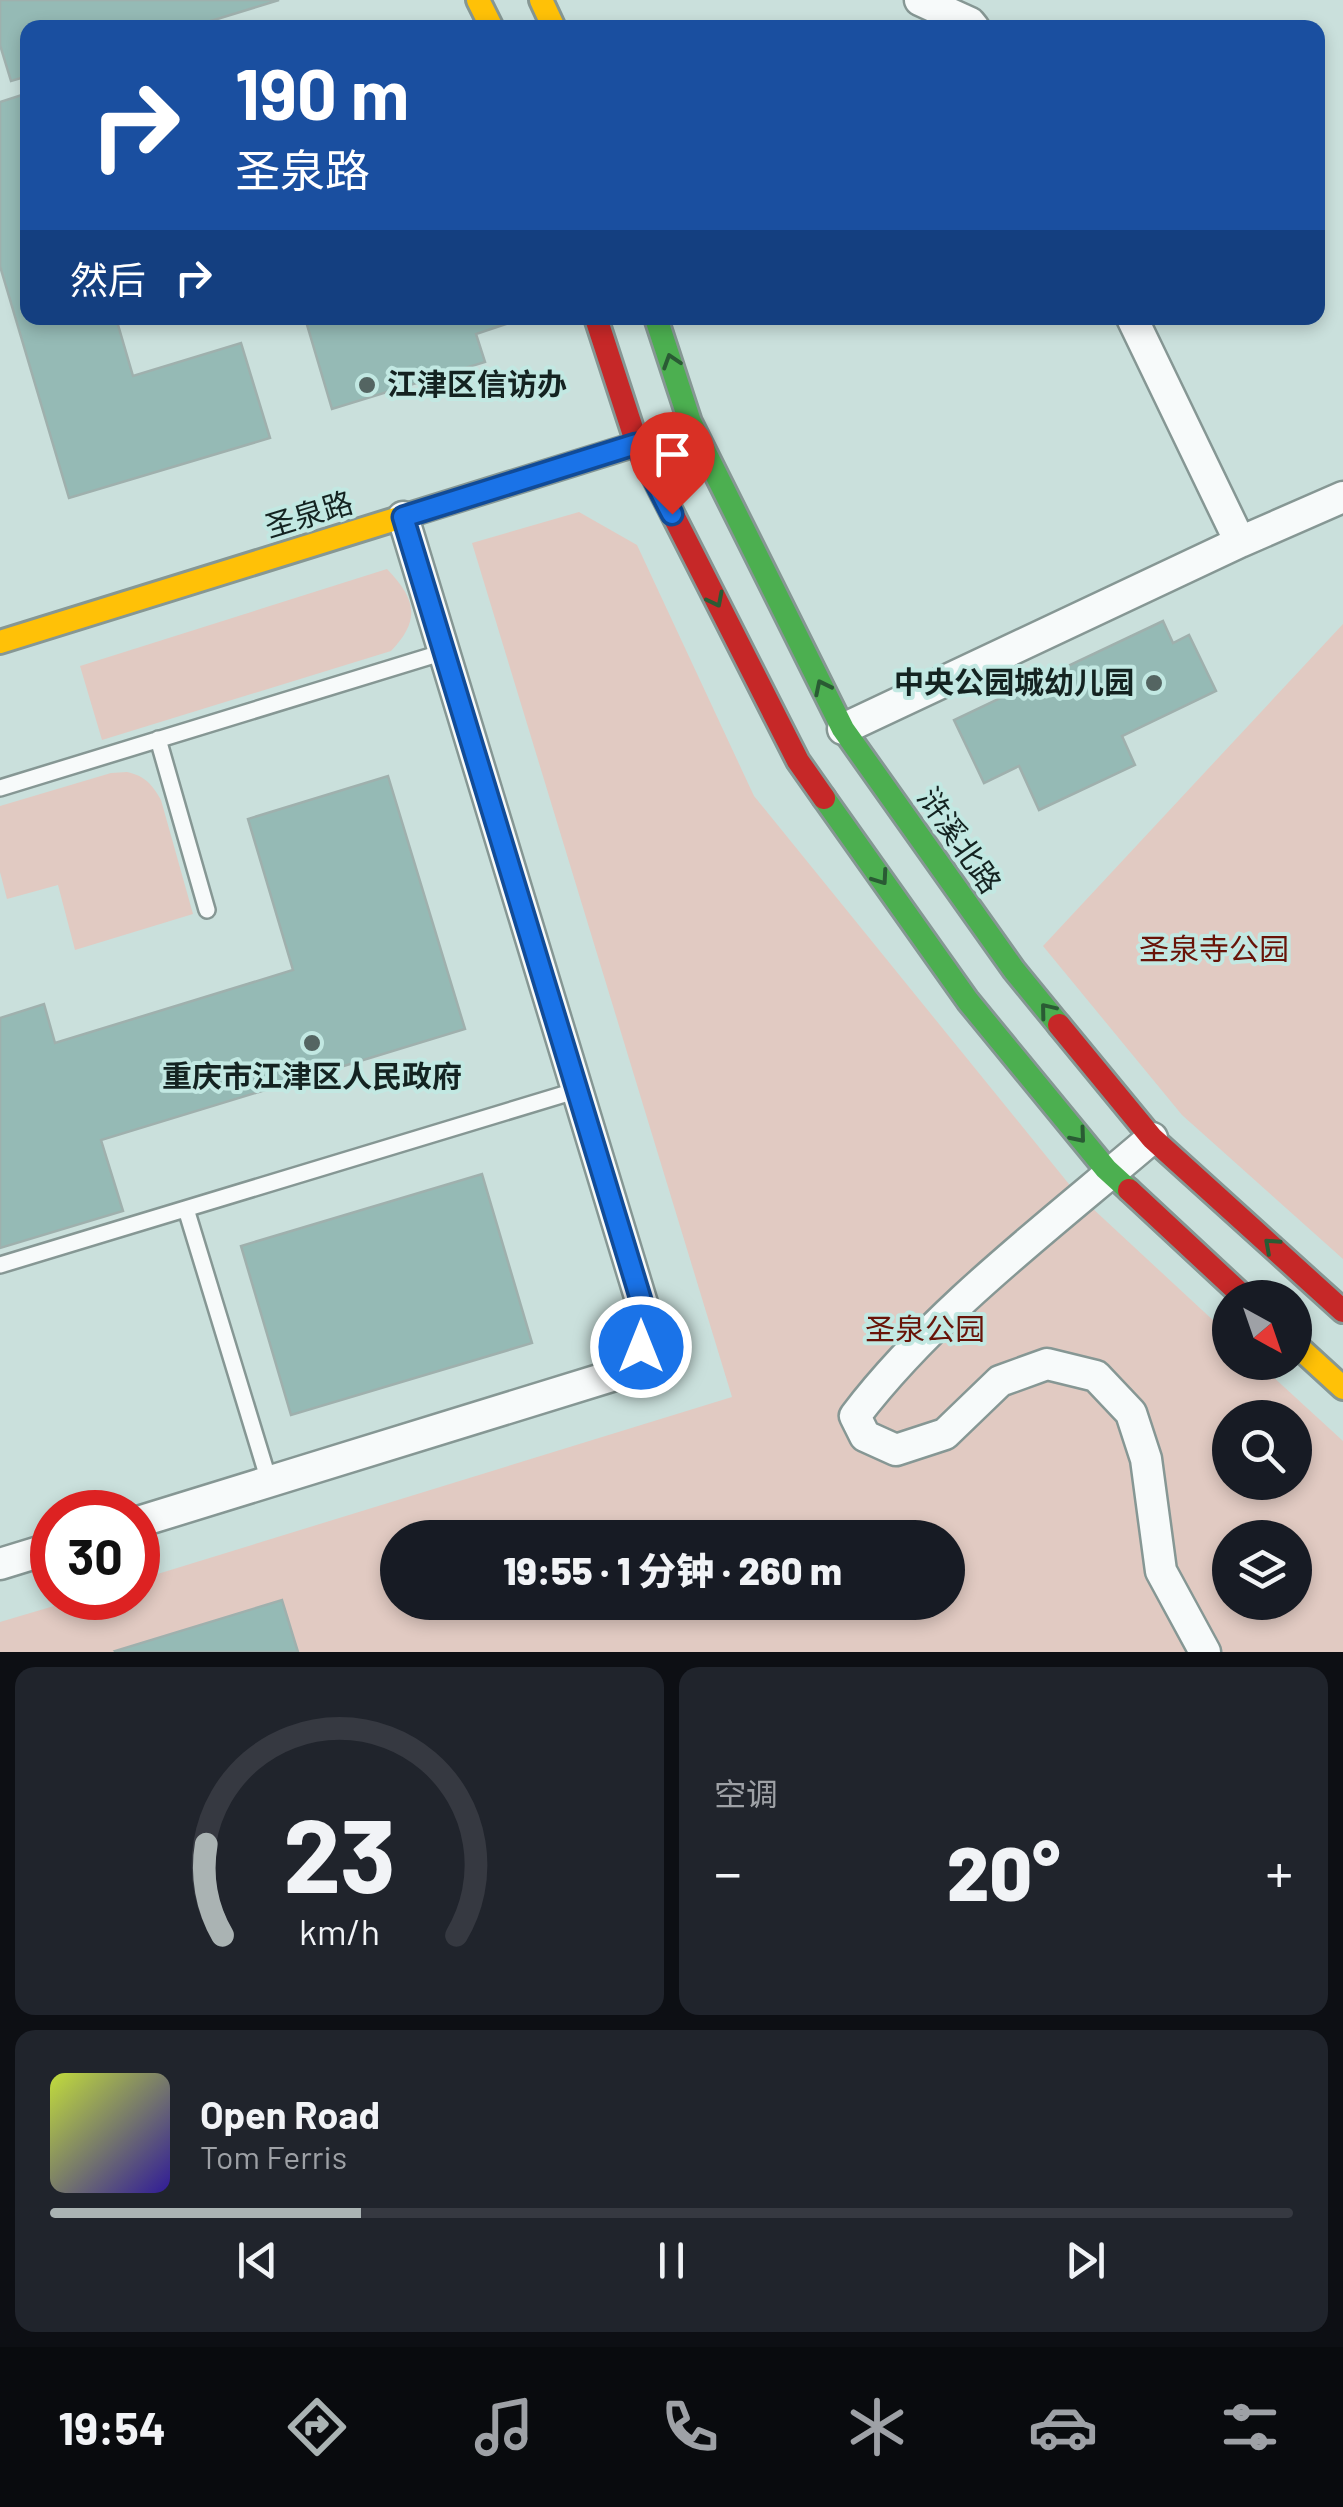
<!DOCTYPE html>
<html lang="zh">
<head>
<meta charset="utf-8">
<style>
	:root { --surface:#171b24; --page:#20242c; --text:#f1f3f6; --muted:#9ea1a6; --line:#363941; --accent:#aab3b3 }
	body { margin:0; font-family:Barlow,"Noto Sans SC",sans-serif; background:var(--page); color:var(--text); height:100vh; display:flex; flex-direction:column; font-size:38px; white-space:nowrap }
	* { box-sizing:border-box; margin:0 }
	p { font-size:32px; color:var(--muted) }
	.icon { flex:none; width:55px; height:55px; fill:none; stroke:currentColor; stroke-width:2; stroke-linecap:round; stroke-linejoin:round }
	.map { position:relative; height:1652px; overflow:hidden }
	.drawer { display:flex; flex-direction:column; gap:15px; padding:15px; background:#0d0f14; flex:1 }
	.drawer>* { flex:none }
	.guide { position:absolute; left:20px; top:20px; width:1305px; height:305px; border-radius:20px; box-shadow:0 5px 15px #0003; background:#1a4fa0; color:#fff; overflow:hidden }
	.needle { width:65px; rotate:140deg }
	.tools { position:absolute; left:1212px; top:1280px; display:grid; gap:20px }
	.tools a { display:grid; place-items:center; width:100px; height:100px; border-radius:50%; background:var(--surface); box-shadow:0 5px 15px #0003; font-size:50px }
	.speed { position:absolute; left:30px; top:1490px; display:flex; gap:20px; font-size:50px; font-weight:700; text-align:center }
	.speed>* { display:grid; place-content:center; width:130px; height:130px; border-radius:50%; background:var(--surface); box-shadow:0 5px 15px #0003; line-height:1 }
	.speed .limit { border:15px solid #d22; background:#fff; color:#111 }
	.pin { position:absolute; display:grid; place-items:center; width:85px; height:85px; color:#fff; margin:-102px -42px; border-radius:50% 50% 50% 0; rotate:-45deg; box-shadow:0 0 10px #0007 }
	.pin .icon { rotate:45deg }
	.me { position:absolute; width:110px; margin:-55px; rotate:0deg; stroke-linejoin:round; filter:drop-shadow(0 0 8px #0008) }
	.turn { display:flex; align-items:center; gap:35px; height:210px; padding:0 50px; font-size:45px }
	.turn .icon { width:130px; height:130px; stroke-width:2.5 }
	.turn b { display:block; font-size:70px; line-height:85px }
	.then { display:flex; align-items:center; height:95px; padding:0 50px; background:#0003; gap:20px; font-size:38px }
	.big { font-size:75px; font-weight:800; line-height:1.1 }
	.drawer .widget { flex:1; display:flex; flex-direction:column; justify-content:center; gap:15px; min-width:0; padding:0 35px; border-radius:20px; background:var(--page) }
	.drawer .dial { align-items:center; gap:0 }
	.dial svg { height:260px; overflow:visible; fill:none; stroke:var(--line); stroke-width:7; stroke-linecap:round; text-anchor:middle }
	.dial text { fill:var(--text); stroke:none }
	.song { display:flex; align-items:center; gap:30px }
	.cover { width:120px; height:120px; border-radius:15px; background:linear-gradient(135deg,hsl(70 70% 55%),hsl(250 70% 35%)) }
	.played { height:10px; border-radius:5px; background:linear-gradient(90deg,var(--accent) 25%,var(--line) 25%) }
	.keys { display:flex; justify-content:space-around; direction:ltr }
	.heat { display:flex; justify-content:space-between; align-items:center; font-size:55px; direction:ltr }
	.drawer .tiles { flex:1; display:grid; gap:15px; grid-template-columns:1fr 1fr }
	.widget:last-child { grid-column:span 2 }
	.trip { position:absolute; left:380px; top:1520px; width:585px; height:100px; border-radius:50px; background:var(--surface); box-shadow:0 5px 15px #0003; font-weight:800; line-height:100px; text-align:center }
	.tab-bar { display:flex; height:160px; justify-content:space-around; align-items:center; background:#090b0e; color:var(--muted) }
	.tab-bar .icon { width:70px; height:70px }
	.tab-bar .selected { color:var(--accent) }
	.tab-bar b { font-size:45px; color:var(--text) }
	.map>svg:first-child { display:block }
	.green { fill:#e1cac2; fill-rule:evenodd }
	.building { fill:#95bab5; stroke:#9fb0ad; stroke-width:2.5 }
	.lines { fill:none; stroke-linecap:round; stroke-linejoin:round }
	.lane-casing { stroke:#869794; stroke-width:20 }
	.street-casing { stroke:#869794; stroke-width:35 }
	.fast-casing { stroke:#869794; stroke-width:28 }
	.slow-casing { stroke:#869794; stroke-width:28 }
	.jam-casing { stroke:#869794; stroke-width:28 }
	.lane { stroke:#f7fafa; stroke-width:15 }
	.street { stroke:#f7fafa; stroke-width:30 }
	.fast { stroke:#4caf50; stroke-width:22 }
	.slow { stroke:#ffc107; stroke-width:22 }
	.jam { stroke:#c62828; stroke-width:22 }
	.oneway { stroke:#2a5b34 }
	.route-casing { stroke:#114b97; stroke-width:25 }
	.route { stroke:#1a73e8; stroke-width:18 }
	.poi-dot { fill:#546562; stroke:#c2e8e2; stroke-width:4 }
	.labels { text-anchor:middle; stroke-width:8; stroke-linejoin:round; paint-order:stroke }
	.poi-label { font-size:30px; font-weight:bold; fill:#142321; stroke:#c2e8e2; text-anchor:start }
	.street-label { font-size:30px; fill:#142321; stroke:#c2e8e2 }
	.park-label { font-size:30px; fill:#681308; stroke:#c2e8e2 }
</style>
</head>
<body>
<div class="map">
<svg width="1343" height="1652" viewBox="0 0 1343 1652">
	<rect width="100%" height="100%" fill="#cae0dc"/>
	<!-- green -->
	<path class="green" d="M579,512L637,545L754,796L1077,1194L1230,1336V1362L1258,1363L1343,1441V1652H0V1622L81,1598H138V1580L732,1397L472,543ZM1230,1418H1295V1482H1230ZM398,1538H948V1602H398ZM1230,1538H1295V1602H1230Z
		M387,569C416,599 421,620 391,651L102,740L80,666Z
		M1343,624V1259L1182,1115L1043,946Z
		M127,772C145,776 152,784 161,800L193,914L75,950L58,885L7,899L0,872V806L111,773Z"/>
	<!-- building -->
	<path class="building" d="M0,0H279L188,28H28V76L11,81L0,45Z
		M28,93V318H116L133,376L241,343L270,438L69,498L0,266V102Z
		M305,318H503L506,324L476,334L485,362L332,409Z
		M1163,621L1173,643L1189,635L1216,691L1122,736L1135,765L1039,810L1019,766L984,783L954,720Z
		M388,776L465,1029L101,1140L123,1211L0,1248V1018L44,1004L55,1043L293,970L248,819Z
		M482,1174L532,1343L291,1415L241,1246Z
		M282,1600L298,1652H116L115,1651Z"/>
	<g class="lines">
		<!-- lane casing -->
		<g class="lane-casing">
			<path id="lane" d="M158,739L207,910
				M0,788L444,652
				M186,1209L269,1481
				M0,1265L578,1090"/>
		</g>
		<!-- street casing -->
		<g class="street-casing">
			<path id="street" d="M920,0L970,23L974,28
				M1132,318L1240,542
				M843,729L1240,542L1343,497
				M1152,1138C1054,1222 933,1313 855,1416L865,1436L896,1450L945,1434L1000,1381L1047,1364L1096,1376L1131,1413L1146,1459L1161,1571L1205,1652
				M138,1522L615,1375L641,1347L644,1310L403,517
				M0,1564L52,1548"/>
		</g>
		<!-- fast casing -->
		<g class="fast-casing">
			<path id="fast" d="M656,318L690,422L843,729L1014,970L1059,1025
				M824,798L968,1001L1106,1169L1129,1190"/>
		</g>
		<!-- slow casing -->
		<g class="slow-casing">
			<path id="slow" d="M478,0L492,28
				M541,0L554,28
				M0,642L637,444L665,432
				M1295,1344L1343,1388"/>
		</g>
		<!-- jam casing -->
		<g class="jam-casing">
			<path id="jam" d="M596,318L637,444L798,761L824,798
				M1059,1025L1152,1138L1343,1311
				M1129,1190L1245,1298"/>
		</g>
		<!-- lane -->
		<use href="#lane" class="lane"/>
		<!-- street -->
		<use href="#street" class="street"/>
		<!-- fast -->
		<use href="#fast" class="fast"/>
		<!-- slow -->
		<use href="#slow" class="slow"/>
		<!-- jam -->
		<use href="#jam" class="jam"/>
	</g>
	<!-- one-way arrows -->
	<defs><path id="oneway-chevron" d="M-2-3.5L2.5 0L-2 3.5" fill="none" stroke-width="1.6" stroke-linecap="round" stroke-linejoin="round" transform="scale(2.5)"/></defs>
	<g class="oneway">
		<use href="#oneway-chevron" transform="translate(671 361) rotate(-108)"/>
		<use href="#oneway-chevron" transform="translate(716 600) rotate(63)"/>
		<use href="#oneway-chevron" transform="translate(822 687) rotate(-116)"/>
		<use href="#oneway-chevron" transform="translate(881 878) rotate(55)"/>
		<use href="#oneway-chevron" transform="translate(1047 1010) rotate(-129)"/>
		<use href="#oneway-chevron" transform="translate(1079 1136) rotate(50)"/>
		<use href="#oneway-chevron" transform="translate(1271 1245) rotate(-138)"/>
	</g>
	<g class="lines">
		<!-- route casing -->
		<g class="route-casing">
			<path id="route" d="M641,1347L644,1310L403,517L636,444L672,514"/>
		</g>
		<!-- route -->
		<use href="#route" class="route"/>
	</g>
	<!-- markers -->
	<g class="poi-dot">
		<circle cx="367" cy="385" r="10"/>
		<circle cx="1154" cy="683" r="10"/>
		<circle cx="312" cy="1043" r="10"/>
	</g>
	<g class="labels">
		<!-- poi labels -->
		<g class="poi-label">
			<text x="387" y="395">江津区信访办</text>
			<text x="1134" y="693" text-anchor="end">中央公园城幼儿园</text>
			<text x="312" y="1087" text-anchor="middle">重庆市江津区人民政府</text>
		</g>
		<!-- street labels -->
		<g class="street-label">
			<text transform="translate(309 515) rotate(-17)" y="10">圣泉路</text>
			<text transform="translate(959 841) rotate(55)" y="10">浒溪北路</text>
		</g>
		<!-- park labels -->
		<g class="park-label">
			<text x="1214" y="960">圣泉寺公园</text>
			<text x="925" y="1340">圣泉公园</text>
		</g>
	</g>
</svg>
<div class="tools">
<a><svg class="needle" viewBox="-14 -14 28 28"><path d="M0-13l5 13h-10z" fill="#e53935"/><path d="M0 13l5-13h-10z" fill="#9ea1a6"/></svg></a>
<a><svg class="icon" aria-label="search" viewBox="0 0 24 24"><circle cx="10" cy="10" r="6"/><path d="M15 15l6 6"/></svg></a>
<a><svg class="icon" aria-label="layers" viewBox="0 0 24 24"><path d="M12 4l9 5-9 5-9-5zM3 14l9 5 9-5"/></svg></a>
</div>
<div class="speed"><div class="limit">30</div></div>
<div class="pin" style="left:672px;top:514px;background:#d93025"><svg class="icon" aria-label="arrive" viewBox="0 0 24 24"><path d="M6 21V4h12l-3 4 3 4H6"/></svg></div>
<svg class="me" style="left:641px;top:1347px" viewBox="-20 -20 40 40"><circle r="17" fill="#1a73e8" stroke="#fff" stroke-width="3"/><path d="M0-11L8 9 0 5-8 9z" fill="#fff"/></svg>
<div class="trip">19:55 · 1 分钟 · 260 m</div>
<div class="guide">
<div class="turn"><svg class="icon" aria-label="right" viewBox="0 0 24 24"><path d="M7 20v-9h11M14 6l5 5-5 5"/></svg><div><b>190 m</b>圣泉路</div></div>
<div class="then">然后<svg class="icon" aria-label="right" viewBox="0 0 24 24"><path d="M7 20v-9h11M14 6l5 5-5 5"/></svg></div>
</div>
</div>
<section class="drawer">
<div class="tiles">
<div class="widget dial"><svg viewBox="0 0 100 80">
<path d="M14 69A42 42 0 1 1 86 69"/>
<path d="M14 69A42 42 0 0 1 9 41" stroke="#aab3b3"/>
<text x="50" y="56" font-size="32" font-weight="700">23</text>
<text x="50" y="72" font-size="11">km/h</text>
</svg></div>
<div class="widget"><p>空调</p>
<div class="heat"><a>−</a><b class="big">20°</b><a>+</a></div>
</div>
<div class="widget">
<div class="song"><i class="cover"></i><div><b>Open Road</b><p>Tom Ferris</p></div></div>
<div class="played"></div>
<div class="keys"><svg class="icon" aria-label="previous" viewBox="0 0 24 24"><path d="M18 5L8 12l10 7zM5 5v14"/></svg><svg class="icon" aria-label="pause" viewBox="0 0 24 24"><path d="M8 5v14M16 5v14"/></svg><svg class="icon" aria-label="next" viewBox="0 0 24 24"><path d="M6 5l10 7-10 7zM19 5v14"/></svg></div>
</div>
</div>
</section>
<nav class="tab-bar">
<b>19:54</b>
<svg class="icon selected" aria-label="directions" viewBox="0 0 24 24"><path d="M12 3l9 9-9 9-9-9zM9 14v-3h6M13 9l2 2-2 2"/></svg>
<svg class="icon" aria-label="music" viewBox="0 0 24 24"><path d="M9 18V5l10-2v13"/><circle cx="6" cy="18" r="3"/><circle cx="16" cy="16" r="3"/></svg>
<svg class="icon" aria-label="phone" viewBox="0 0 24 24"><path d="M5 4h4l2 5-3 2q2 4 5 5l2-3 5 2v4C11 20 4 13 5 4z"/></svg>
<svg class="icon" aria-label="climate" viewBox="0 0 24 24"><path d="M12 3v18M4 7l16 10M4 17L20 7"/></svg>
<svg class="icon" aria-label="car" viewBox="0 0 24 24"><path d="M5 17H2v-5l4-1 3-4h7l3 4 3 1v5h-3M9 17h6M6 11h13"/><circle cx="7" cy="17" r="2"/><circle cx="17" cy="17" r="2"/></svg>
<svg class="icon" aria-label="filters" viewBox="0 0 24 24"><path d="M4 7h16M4 17h16"/><circle cx="9" cy="7" r="2"/><circle cx="15" cy="17" r="2"/></svg>
</nav>
</body>
</html>
